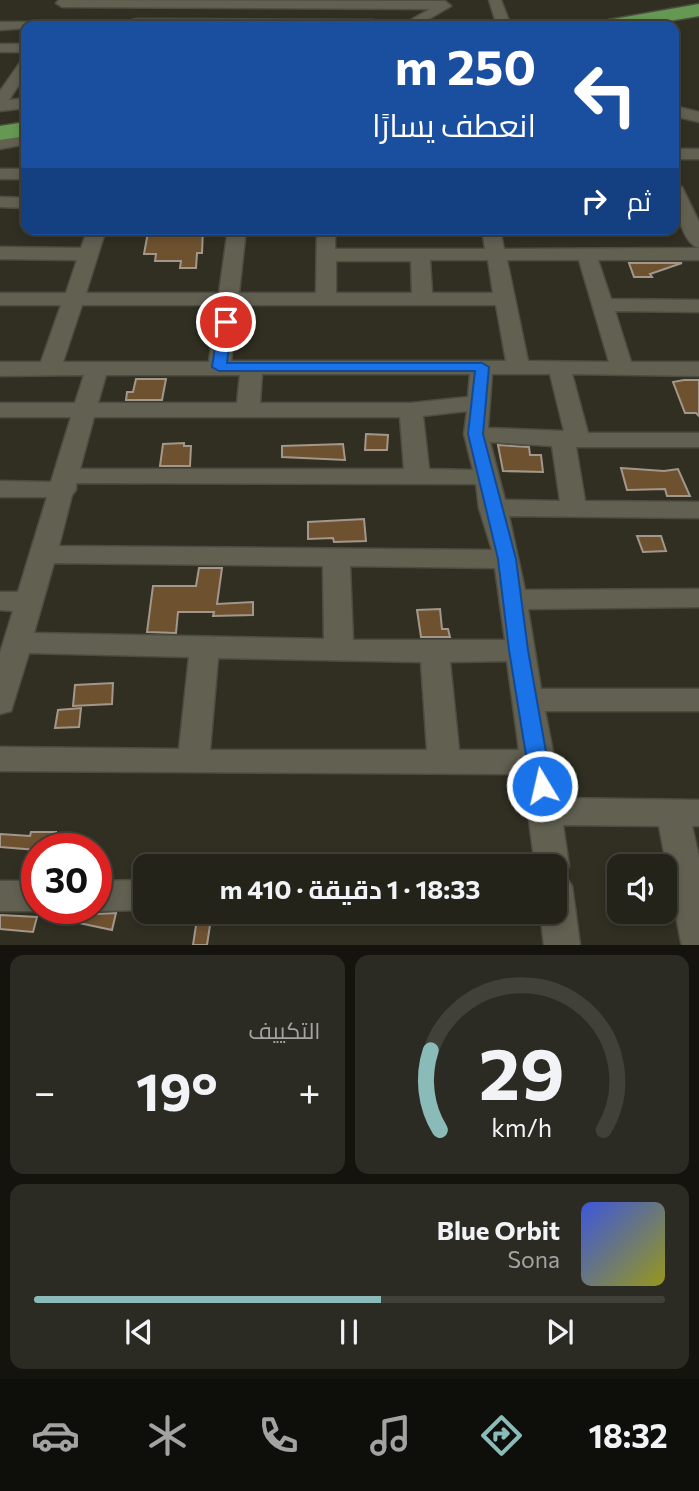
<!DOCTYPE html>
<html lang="ar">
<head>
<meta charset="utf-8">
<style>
	:root { --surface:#24231a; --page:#2c2b23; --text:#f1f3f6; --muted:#a3a4a2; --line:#414039; --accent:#8bbbb9 }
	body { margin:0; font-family:Commissioner,Cairo,sans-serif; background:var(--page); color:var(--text); direction:rtl; height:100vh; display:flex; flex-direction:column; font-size:26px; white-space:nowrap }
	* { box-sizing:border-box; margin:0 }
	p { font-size:23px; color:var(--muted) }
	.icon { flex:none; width:38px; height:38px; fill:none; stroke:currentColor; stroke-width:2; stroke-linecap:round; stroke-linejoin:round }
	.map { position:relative; height:945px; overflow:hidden; direction:ltr }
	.sheet { display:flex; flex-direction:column; gap:10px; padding:10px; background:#14130e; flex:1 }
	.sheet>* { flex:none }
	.banner { position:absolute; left:21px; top:21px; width:658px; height:214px; border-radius:14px; box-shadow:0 4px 10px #0003,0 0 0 2px var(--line); direction:rtl; background:#1a4fa0; color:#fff; overflow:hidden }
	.controls { position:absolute; left:607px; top:854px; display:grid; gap:14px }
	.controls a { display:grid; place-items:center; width:70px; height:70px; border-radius:14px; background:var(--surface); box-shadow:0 4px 10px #0003,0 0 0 2px var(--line); font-size:35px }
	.speed { position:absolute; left:21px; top:833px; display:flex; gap:14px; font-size:35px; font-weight:700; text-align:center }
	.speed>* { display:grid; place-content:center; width:91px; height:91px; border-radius:50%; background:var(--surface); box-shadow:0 4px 10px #0003,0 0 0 2px var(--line); line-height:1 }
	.speed .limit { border:10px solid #d22; background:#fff; color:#111 }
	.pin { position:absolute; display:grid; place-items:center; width:60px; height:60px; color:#fff; margin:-30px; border:4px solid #fff; border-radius:50%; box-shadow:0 2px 7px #0007 }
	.me { position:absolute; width:77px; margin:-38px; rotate:351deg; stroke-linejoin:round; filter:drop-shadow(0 0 5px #0008) }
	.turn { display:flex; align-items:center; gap:24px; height:147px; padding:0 28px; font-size:32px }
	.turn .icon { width:91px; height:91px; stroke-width:2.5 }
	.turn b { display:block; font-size:49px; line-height:60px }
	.then { display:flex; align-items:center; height:66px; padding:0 28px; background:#0003; gap:14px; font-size:26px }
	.big { font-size:52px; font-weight:700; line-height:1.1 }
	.sheet .card { flex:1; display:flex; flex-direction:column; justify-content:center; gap:10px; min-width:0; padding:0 24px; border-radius:14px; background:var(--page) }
	.sheet .dial { align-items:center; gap:0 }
	.dial svg { height:182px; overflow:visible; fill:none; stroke:var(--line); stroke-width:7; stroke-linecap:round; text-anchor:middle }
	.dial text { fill:var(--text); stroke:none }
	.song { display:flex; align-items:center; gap:21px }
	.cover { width:84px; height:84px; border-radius:10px; background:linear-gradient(135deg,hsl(230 70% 55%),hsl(60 70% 35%)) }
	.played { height:7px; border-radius:4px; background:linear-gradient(90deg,var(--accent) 55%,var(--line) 55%) }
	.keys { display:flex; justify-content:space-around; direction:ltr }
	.heat { display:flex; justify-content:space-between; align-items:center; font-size:38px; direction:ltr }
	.sheet .tiles { flex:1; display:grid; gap:10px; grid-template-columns:1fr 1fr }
	.card:last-child { grid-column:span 2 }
	.trip { position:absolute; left:133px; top:854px; width:434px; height:70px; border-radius:14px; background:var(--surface); box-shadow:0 4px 10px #0003,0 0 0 2px var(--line); font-weight:700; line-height:70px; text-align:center; direction:rtl }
	.menu { display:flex; height:112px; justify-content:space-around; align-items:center; background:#0e0e0a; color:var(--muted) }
	.menu .icon { width:49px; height:49px }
	.menu .selected { color:var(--accent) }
	.menu b { font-size:32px; color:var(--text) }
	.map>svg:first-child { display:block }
	.building { fill:#6e5230; stroke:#a3978b; stroke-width:2 }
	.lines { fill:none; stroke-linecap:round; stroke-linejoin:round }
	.minor-casing { stroke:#4d4c41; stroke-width:3 }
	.highway-casing { stroke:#4d4c41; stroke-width:3 }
	.minor { fill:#616051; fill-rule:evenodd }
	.highway { fill:#659853; fill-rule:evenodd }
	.route { fill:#1a73e8; stroke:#114b97; stroke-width:2 }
</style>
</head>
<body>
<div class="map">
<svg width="699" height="945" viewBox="0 0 699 945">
	<rect width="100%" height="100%" fill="#302f22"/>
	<!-- building -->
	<path class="building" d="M163,229H203L202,253H197L196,268H180L181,261H155L156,254H144L148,232H163Z
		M629,263H682L650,274L652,277H634Z
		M136,379H166L162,400H126L127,392H133Z
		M684,380H699V416L696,413H685L673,382Z
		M366,434L388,435L387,450H365Z
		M184,443V446H191L190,466H160L163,444Z
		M343,444L345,460L282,457V446Z
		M498,445L529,447L530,455H541L543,472L503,471Z
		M621,468L664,471L678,469L690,496H667L665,489L627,490Z
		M364,519L366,541L334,542L333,538L308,539V522Z
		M637,536H661L666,551L643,552Z
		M199,568H222L217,604L253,602V615L213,616L214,612H178L176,633L147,632L153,586H196Z
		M440,609L442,629H448L450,637H421L417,610Z
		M113,683L112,704L73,706L75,685Z
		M81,708L79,727L55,728L58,710Z
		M31,832H56L52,849L37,850L0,847V834L30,836Z
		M84,909L96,914L116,913L112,930L79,923Z
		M198,912H212L207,945H193Z
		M0,915L37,917L33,932L0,929Z"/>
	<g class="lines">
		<!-- minor casing -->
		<g class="minor-casing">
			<path id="minor" d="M59,0L445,1L451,6L417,26H400L430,9L62,7L56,3Z
				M489,0H501L511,26H497Z
				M137,19L374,20L381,24L379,26H132V20Z
				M0,22H49L56,26L0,30Z
				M0,44H26V52H0Z
				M26,60V74L9,100L26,98V108L0,111V91L21,61Z
				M674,106L699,112V122L674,116Z
				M26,134V144L0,149V139Z
				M674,149H699V159H674Z
				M0,169H26V179H0Z
				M674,186L682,187L699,222V248C681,243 674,202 674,186Z
				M0,197L26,198V208L0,207Z
				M88,229H106L86,293H219L228,229H246L239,293H316L317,229H335V249H485L482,229H500L504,249L699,248V260H598L611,299L699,300V312L615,311L631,362H699V376L572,374L588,433H699V447H576L585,501L699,502V518L509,516L525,590L699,589V607L528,609L541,689H699V711H545L555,762L558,798L699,800V826H692L699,857V945H682L681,942L659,826L563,825L569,866L565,875L572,886L580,945H544L540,912H555V866H535L523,774L0,771V747L179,749L189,657L29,653L11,711L0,714V653L13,611L0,610V592H18L47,497H0V481L51,482L71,417H0V403H75L84,375L0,376V362H41L61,305H0V293H66L77,260L0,259V247L81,248ZM430,260H488L493,293H432ZM507,260H579L609,362L528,361ZM336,261H411L412,293H336ZM82,305H217L209,362H63ZM237,305H496L506,361H231ZM262,374H470L468,397L411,403H260ZM492,374H550L564,431L488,428ZM106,375H240L237,403H98ZM467,411L464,434L473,470L429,469L423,416ZM94,417H400L404,469H80ZM490,442L552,446L560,501L505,500ZM76,483L476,484L479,508L492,550L59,546L72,495L76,490ZM54,563L323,566L324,639L34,633ZM350,566L495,568L505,640H353ZM218,658L421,662L427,750H210ZM507,661L519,750H459L450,662Z
				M145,880V910L96,911L88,908H96V881Z
				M0,881H37V908H45L37,911H0Z"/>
		</g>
		<!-- highway casing -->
		<g class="highway-casing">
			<path id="highway" d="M699,4V16L639,26H598L608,20Z
				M26,122V136L0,140V126Z"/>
		</g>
		<!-- minor -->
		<use href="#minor" class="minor"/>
		<!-- highway -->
		<use href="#highway" class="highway"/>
	</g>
	<!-- route -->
	<path class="route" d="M226,318L232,322L227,363H482L489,367L483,434L516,559L528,650L552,786L549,792L542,795L535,792L531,786L509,650L498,559L468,434L475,371H219L212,367L219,322Z"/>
</svg>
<div class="controls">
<a><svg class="icon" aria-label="sound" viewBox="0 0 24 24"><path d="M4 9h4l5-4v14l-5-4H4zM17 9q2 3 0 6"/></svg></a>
</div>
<div class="speed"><div class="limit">30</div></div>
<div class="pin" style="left:226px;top:322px;background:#d93025"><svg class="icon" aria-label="arrive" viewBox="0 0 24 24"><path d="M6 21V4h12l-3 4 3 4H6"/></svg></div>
<svg class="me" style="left:542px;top:786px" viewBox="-20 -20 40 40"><circle r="17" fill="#1a73e8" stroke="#fff" stroke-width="3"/><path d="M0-11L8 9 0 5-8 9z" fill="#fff"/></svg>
<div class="trip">18:33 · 1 دقيقة · 410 m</div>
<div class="banner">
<div class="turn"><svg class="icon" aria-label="left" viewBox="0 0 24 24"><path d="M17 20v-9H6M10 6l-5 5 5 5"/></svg><div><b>250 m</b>انعطف يسارًا</div></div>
<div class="then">ثم<svg class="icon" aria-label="right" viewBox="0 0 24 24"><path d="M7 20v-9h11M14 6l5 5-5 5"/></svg></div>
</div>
</div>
<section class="sheet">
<div class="tiles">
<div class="card dial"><svg viewBox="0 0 100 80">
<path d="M14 69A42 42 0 1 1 86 69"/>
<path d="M14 69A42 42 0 0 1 10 34" stroke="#8bbbb9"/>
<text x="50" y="56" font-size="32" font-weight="700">29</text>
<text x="50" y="72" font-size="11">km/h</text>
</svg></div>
<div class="card"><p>التكييف</p>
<div class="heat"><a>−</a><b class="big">19°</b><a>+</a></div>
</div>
<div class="card">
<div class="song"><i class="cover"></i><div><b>Blue Orbit</b><p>Sona</p></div></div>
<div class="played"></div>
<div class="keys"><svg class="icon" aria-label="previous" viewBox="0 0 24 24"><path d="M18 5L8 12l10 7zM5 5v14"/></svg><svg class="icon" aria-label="pause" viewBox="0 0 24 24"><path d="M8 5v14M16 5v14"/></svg><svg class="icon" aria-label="next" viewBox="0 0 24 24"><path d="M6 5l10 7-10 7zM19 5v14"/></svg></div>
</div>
</div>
</section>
<nav class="menu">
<b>18:32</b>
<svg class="icon selected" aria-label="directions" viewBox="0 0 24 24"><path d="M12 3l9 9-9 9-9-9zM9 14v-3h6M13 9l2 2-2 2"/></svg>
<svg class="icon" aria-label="music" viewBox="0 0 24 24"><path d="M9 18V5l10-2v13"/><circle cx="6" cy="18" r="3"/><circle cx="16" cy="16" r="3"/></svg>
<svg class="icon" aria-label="phone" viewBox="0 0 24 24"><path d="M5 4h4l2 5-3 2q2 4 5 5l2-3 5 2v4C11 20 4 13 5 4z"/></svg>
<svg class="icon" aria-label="climate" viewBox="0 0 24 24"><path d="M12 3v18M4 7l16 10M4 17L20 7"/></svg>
<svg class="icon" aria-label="car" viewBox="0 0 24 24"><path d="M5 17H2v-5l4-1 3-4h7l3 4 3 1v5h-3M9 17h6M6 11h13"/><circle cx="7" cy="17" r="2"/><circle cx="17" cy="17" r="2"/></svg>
</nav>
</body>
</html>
